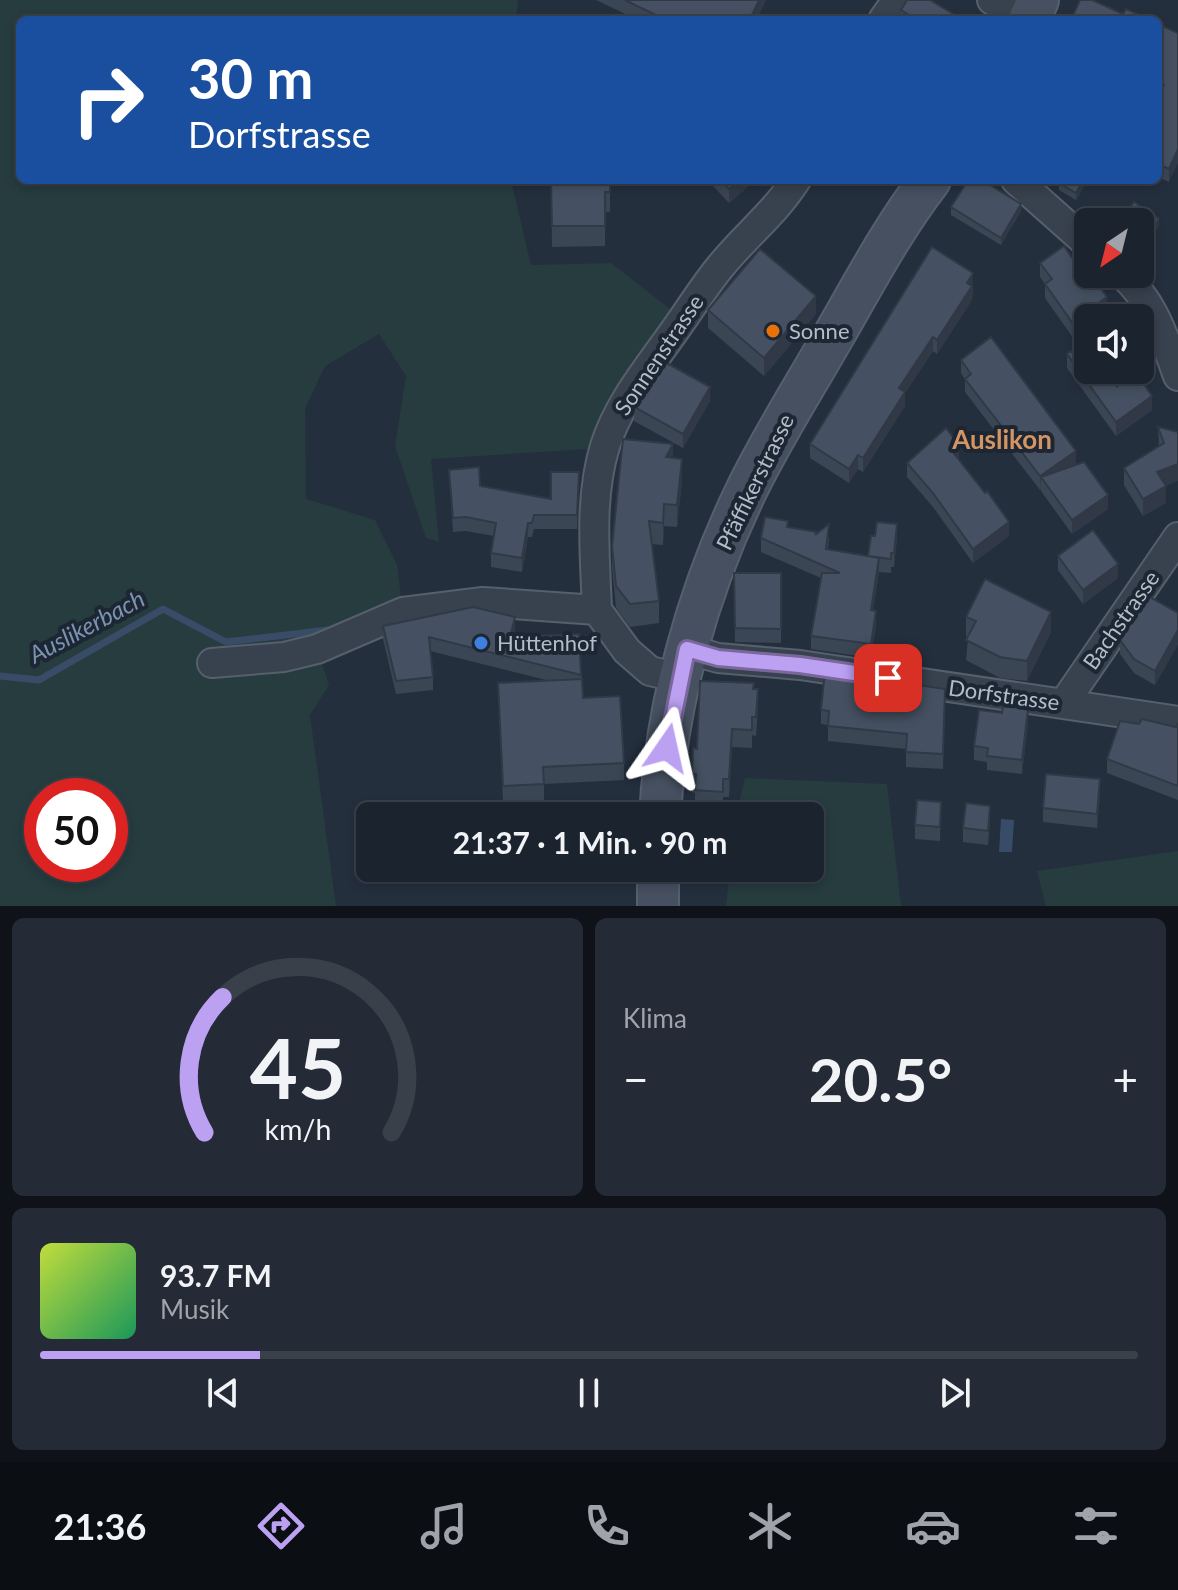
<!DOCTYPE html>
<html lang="de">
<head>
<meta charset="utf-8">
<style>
	:root { --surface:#1b232e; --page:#242b36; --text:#f1f3f6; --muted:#a0a4aa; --line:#39404a; --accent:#bca0f2 }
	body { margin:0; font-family:Lato,sans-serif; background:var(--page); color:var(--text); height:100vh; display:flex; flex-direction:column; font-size:30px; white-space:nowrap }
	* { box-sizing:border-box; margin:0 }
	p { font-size:26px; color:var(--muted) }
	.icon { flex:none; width:44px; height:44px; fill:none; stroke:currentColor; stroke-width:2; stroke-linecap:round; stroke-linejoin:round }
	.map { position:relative; height:906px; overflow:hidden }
	.drawer { display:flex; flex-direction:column; gap:12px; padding:12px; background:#0f1319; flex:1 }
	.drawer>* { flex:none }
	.banner { position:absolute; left:16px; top:16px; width:1146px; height:168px; border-radius:12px; box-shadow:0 4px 12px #0003,0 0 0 2px var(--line); background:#1a4fa0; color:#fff; overflow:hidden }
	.needle { width:52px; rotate:215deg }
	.tools { position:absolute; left:1074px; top:208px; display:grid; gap:16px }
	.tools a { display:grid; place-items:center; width:80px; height:80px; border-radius:12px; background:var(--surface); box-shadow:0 4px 12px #0003,0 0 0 2px var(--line); font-size:40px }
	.speed { position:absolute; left:24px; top:778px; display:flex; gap:16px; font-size:40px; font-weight:700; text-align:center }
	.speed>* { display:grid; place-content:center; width:104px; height:104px; border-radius:50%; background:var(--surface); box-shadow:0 4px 12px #0003,0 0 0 2px var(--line); line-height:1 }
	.speed .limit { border:12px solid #d22; background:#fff; color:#111 }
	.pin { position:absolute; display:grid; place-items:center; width:68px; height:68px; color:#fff; margin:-34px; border-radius:16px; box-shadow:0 4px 12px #0006 }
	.me { position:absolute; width:88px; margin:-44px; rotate:11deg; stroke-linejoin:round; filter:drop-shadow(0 0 6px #0008) }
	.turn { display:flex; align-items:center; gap:28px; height:168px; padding:0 40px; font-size:36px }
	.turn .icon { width:104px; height:104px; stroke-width:2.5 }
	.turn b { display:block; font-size:56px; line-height:68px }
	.big { font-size:60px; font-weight:700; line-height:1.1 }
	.drawer .card { flex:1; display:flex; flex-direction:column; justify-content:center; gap:12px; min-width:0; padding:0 28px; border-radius:12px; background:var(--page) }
	.drawer .dial { align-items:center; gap:0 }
	.dial svg { height:208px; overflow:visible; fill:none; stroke:var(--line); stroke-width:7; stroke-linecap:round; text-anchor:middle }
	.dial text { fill:var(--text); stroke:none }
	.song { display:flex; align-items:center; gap:24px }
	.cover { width:96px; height:96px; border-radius:12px; background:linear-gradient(135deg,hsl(70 70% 55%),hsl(150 70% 35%)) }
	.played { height:8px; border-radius:4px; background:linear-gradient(90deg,var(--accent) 20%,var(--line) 20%) }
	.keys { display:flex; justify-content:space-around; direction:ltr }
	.heat { display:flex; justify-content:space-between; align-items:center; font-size:44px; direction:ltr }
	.drawer .tiles { flex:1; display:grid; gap:12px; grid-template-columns:1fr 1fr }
	.card:last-child { grid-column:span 2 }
	.trip { position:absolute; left:356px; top:802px; width:468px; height:80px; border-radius:12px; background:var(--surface); box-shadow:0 4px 12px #0003,0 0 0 2px var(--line); font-weight:700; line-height:80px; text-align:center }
	.tabs { display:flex; height:128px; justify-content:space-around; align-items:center; background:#0b0e12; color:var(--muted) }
	.tabs .icon { width:56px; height:56px }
	.tabs .current { color:var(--accent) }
	.tabs b { font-size:36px; color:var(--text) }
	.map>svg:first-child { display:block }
	.green { fill:#263c3f; fill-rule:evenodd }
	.water { fill:#394c67 }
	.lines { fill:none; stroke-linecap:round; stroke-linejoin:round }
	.stream { stroke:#394c67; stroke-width:7 }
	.minor-casing { stroke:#565f6c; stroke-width:32 }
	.secondary-casing { stroke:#565f6c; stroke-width:44 }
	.minor { stroke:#38414e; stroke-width:28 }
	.secondary { stroke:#465061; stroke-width:40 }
	.wall { fill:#3b4654 }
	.shaded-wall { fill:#303945 }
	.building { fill:#455162; stroke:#303945; stroke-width:2 }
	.route-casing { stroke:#7a689d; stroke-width:20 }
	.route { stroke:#bca0f2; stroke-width:14 }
	.food-dot { fill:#e8710a; stroke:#1d2633; stroke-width:3 }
	.shop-dot { fill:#3f7fe0; stroke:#1d2633; stroke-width:3 }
	.labels { text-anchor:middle; stroke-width:8; stroke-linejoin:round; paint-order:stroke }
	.poi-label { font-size:22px; fill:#b4bcc9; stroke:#1d2633; text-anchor:start }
	.street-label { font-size:22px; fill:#b4bcc9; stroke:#1d2633 }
	.water-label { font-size:24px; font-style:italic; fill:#7c92b1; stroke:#1d2633 }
	.quarter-label { font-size:26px; font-weight:bold; fill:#d59563; stroke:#1d2633 }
</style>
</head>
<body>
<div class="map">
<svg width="1178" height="906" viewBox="0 0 1178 906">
	<rect width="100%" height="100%" fill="#242f3e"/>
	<!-- green -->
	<path class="green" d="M0,0H518L516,20H20V180H511L531,265L611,263L683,319L604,448L431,459L439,542L426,538L395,446L406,376L379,334L325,366L305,409L306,499L375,520L397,565L403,612L317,649L329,685L310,715L336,906H0ZM42,796H110V864H42Z
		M745,778L887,784L901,906H726L730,868H810V816H736Z
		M1178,851V906H1046L1037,871Z"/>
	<!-- water -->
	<path class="water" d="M1001,819L1014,820L1012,852H999Z"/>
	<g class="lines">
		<!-- stream -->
		<path class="stream" d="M0,676L39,680L163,609L226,642L328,630"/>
		<!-- minor casing -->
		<g class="minor-casing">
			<path id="minor" d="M992,0L1026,20
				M883,20L897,0
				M1016,180L1088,244
				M1122,274C1154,302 1164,338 1178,376
				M597,610C595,556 589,498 605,446C618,405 646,371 670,337C687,314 702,289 720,267C744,237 775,213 796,180
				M687,649L718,658L800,665L1178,721
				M212,663L284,657L317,649L403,612L483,602L597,610L627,651L650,671L680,678
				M1064,703L1178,537"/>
		</g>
		<!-- secondary casing -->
		<g class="secondary-casing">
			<path id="secondary" d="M1029,20L1038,0
				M660,816C666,703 698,590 747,489C773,436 805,386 834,335C864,283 893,228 930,180
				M658,906V868"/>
		</g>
		<!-- minor -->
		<use href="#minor" class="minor"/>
		<!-- secondary -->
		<use href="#secondary" class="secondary"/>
	</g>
	<!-- wall -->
	<path class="wall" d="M596,0H766L756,20H638Z
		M901,10L963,20H901Z
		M1158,24L1178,33L1169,182L1158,177V99L1159,96H1158Z
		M551,180H610V212H605V246L552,247Z
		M713,180H756L729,203L713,186Z
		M1061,180H1088L1076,200L1059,190V183Z
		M951,207L1021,211L1001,245L951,215Z
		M1040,263L1107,311L1097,318H1088V359L1045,298V284L1040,277Z
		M973,287L972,300L937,354L933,351L905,393V406L863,472L858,469L849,483L810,458V444Z
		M708,310L816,314L764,376L708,328Z
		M1067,354L1096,370H1140L1149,392L1152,410L1116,436L1067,368Z
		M961,360L1076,464L1108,509L1072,534L1041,491V489L1040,490L965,392V379L961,373Z
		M710,401L683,448L634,421V407Z
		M1158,427L1178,432L1166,486V503L1143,516L1124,485V468L1159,446Z
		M673,458L682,481L677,527L664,526L663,545L652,544L659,601V623L630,627L616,608L612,568V546Z
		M959,460L1009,536L973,563L933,507L907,477V463Z
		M449,470L480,486L551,499L579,486L577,529H534L532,537H528L522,572L491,567V553L494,536L466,531L453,532Z
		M788,527L829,538L828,549L868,556L897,538L894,567H891V573L879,572L873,610L876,625L871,658L811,649V636L821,578L761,552V538Z
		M1058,556L1118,578L1083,604L1058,570Z
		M734,573H781V643L735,642Z
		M1178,613V644L1155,685L1134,673L1120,654V640Z
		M966,617L1051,632L1027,681L1000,678L966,660L968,638L966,637Z
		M383,626L515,631L513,637L579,634L583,698L624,763V780L544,784V801L503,803L498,683L550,681L430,651L433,677V690L396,694L383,639Z
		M754,689L758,707L756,736L752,735V748L732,747L729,797H723V810L695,809V793L692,792V774L697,749Z
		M945,704L943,769L906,767V749L828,741V725L821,724V710Z
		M1028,723L1022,774L987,770V762L974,760V746Z
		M1139,724L1176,727L1178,724V800L1107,773V759Z
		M1100,793L1097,828L1043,822V808Z
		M941,802L940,841L915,839V825Z
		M990,820L988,845L963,842V828Z"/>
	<!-- shaded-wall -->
	<path class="shaded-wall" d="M759,0H766L756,20H750Z
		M1178,149V163L1169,182V169Z
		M740,180H756L729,203V189Z
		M1083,180H1088L1076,200V193Z
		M1021,204V211L1001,245V238Z
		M1159,219V226L1140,255V248Z
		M973,273L972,300L937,354V340Z
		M816,296V314L764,376V358Z
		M1107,297V311L1097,318L1090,309Z
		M933,337V351L905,393V406L863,472V458L899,388Z
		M710,387V401L683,448V434Z
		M1152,396V410L1116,436V422Z
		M673,444V467L666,457Z
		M959,445V459L952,451Z
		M1076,451V464L1041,477L1040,490V476Z
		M858,455V469L849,483V469Z
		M682,459V481L677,527V505Z
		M1178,464V481L1166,486V503L1143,516V499L1157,472Z
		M1108,495V509L1072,534V520Z
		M664,504V526L663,545V523Z
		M1009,522V536L973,563V549Z
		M528,523V537L522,572V558Z
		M897,524V538L894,567V553Z
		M879,558V572L871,624V610Z
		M1118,564V578L1083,604V590Z
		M876,611V625L871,658V644Z
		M1051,612V632L1027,681V661Z
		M515,617V631L510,651V637Z
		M1178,630V644L1155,685V671Z
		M1028,709V723L1022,774V760Z
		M732,729V747L729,797V779Z
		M1100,779V793L1097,828V814Z"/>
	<!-- building -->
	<path class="building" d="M625,0H759L750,19L753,20H666Z
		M907,0H930L963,20H917L901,10Z
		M1080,0H1092L1123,14L1126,9L1150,20H1071Z
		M1158,24L1178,33V149L1169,169L1158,164V99L1164,85L1158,82Z
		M551,180H610V192H605V226H552Z
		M721,180H740L729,189Z
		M968,180H982L1021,204L1001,238L951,207Z
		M1061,180H1083L1076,193L1059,183Z
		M1134,202L1159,219L1140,248V222H1121Z
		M1064,246L1075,262L1080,259L1088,270V274H1091L1107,297L1090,309L1096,318H1088V345L1045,284L1052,279L1040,263Z
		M932,247L973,273L967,283L972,286L937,340L933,337L899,388L905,392L863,458L858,455L849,469L810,444Z
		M760,249L816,296L764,358L708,310Z
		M991,337L1076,451L1040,476L965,379L971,374L961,360Z
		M1070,351L1088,364V370H1096L1118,387L1106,370H1140V369L1149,381L1144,384L1152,396L1116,422L1067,354Z
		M663,361L710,387L683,434L634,407Z
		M1158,427L1178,432V464L1157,472L1166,486L1143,499L1124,468L1164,443Z
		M946,428L959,445L952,451L985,493L987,491L1009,522L973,549L933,493L907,463Z
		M623,439L673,444L666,457L682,459L677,505L664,504L663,523L649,521L659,601L630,604L616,586L612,546Z
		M1084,462L1108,495L1072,520L1041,477Z
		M479,467L480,486L551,499V472H579L577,515H534L532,523H528L522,558L491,553L496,523L466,517L453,518L449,470Z
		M765,517L788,521L787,527L817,532L815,535L829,524L826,549L879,558L871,610L876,611L871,644L811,636L822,573H840L761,538Z
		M877,522L897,524L894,553H891V559L868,556L871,536H875Z
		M1093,530L1118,564L1083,590L1058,556Z
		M734,573H781V629L735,628Z
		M985,579L1051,612L1027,661L1000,657L966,640L976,621L966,617Z
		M1148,596L1178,613V630L1155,671L1134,659L1120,640Z
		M473,607L515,617L510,637L579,634L581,675L429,637L433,677L396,681L383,626Z
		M825,671L945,689L943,754L906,752L907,734L828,726L829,711L821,710Z
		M582,679L583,698L620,696L624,763L543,767L544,784L503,786L498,683Z
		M700,681L754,683L753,689H758L756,717H752V730L732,729L729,779H723V792L695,790L696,774H692L693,748L697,749Z
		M1003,706L1028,709L1022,760L987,756L988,748L974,746L979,710L1002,713Z
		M1142,719L1176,727L1178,724V786L1107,759L1120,721L1139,724Z
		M1046,774L1100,779L1097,814L1043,808Z
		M917,800L941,802L940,827L915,825Z
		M966,803L990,806L988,831L963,828Z"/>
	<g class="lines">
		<!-- route casing -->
		<g class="route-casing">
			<path id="route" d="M667,748L687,649L718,658L800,665L888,678"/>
		</g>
		<!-- route -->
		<use href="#route" class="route"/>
	</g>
	<!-- markers -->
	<circle class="food-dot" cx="773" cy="331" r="8"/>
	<circle class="shop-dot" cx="481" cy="643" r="8"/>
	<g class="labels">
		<!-- poi labels -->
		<g class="poi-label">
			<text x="789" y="339">Sonne</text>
			<text x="497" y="651">Hüttenhof</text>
		</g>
		<!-- street labels -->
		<g class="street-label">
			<text transform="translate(659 355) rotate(-56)" y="8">Sonnenstrasse</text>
			<text transform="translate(755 482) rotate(-64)" y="8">Pfäffikerstrasse</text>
			<text transform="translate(1121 620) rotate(-55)" y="8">Bachstrasse</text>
			<text transform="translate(1004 695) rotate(8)" y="8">Dorfstrasse</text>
		</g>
		<!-- water labels -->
		<g class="water-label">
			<text transform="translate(87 627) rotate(-28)" y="8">Auslikerbach</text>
		</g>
		<!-- quarter labels -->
		<g class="quarter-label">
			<text x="1002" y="449">Auslikon</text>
		</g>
	</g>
</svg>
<div class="tools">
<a><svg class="needle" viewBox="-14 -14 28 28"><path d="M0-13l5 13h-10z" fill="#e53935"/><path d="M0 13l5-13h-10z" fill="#a0a4aa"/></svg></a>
<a><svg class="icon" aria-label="sound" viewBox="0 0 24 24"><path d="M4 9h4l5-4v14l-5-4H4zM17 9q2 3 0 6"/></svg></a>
</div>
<div class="speed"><div class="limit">50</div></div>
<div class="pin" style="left:888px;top:678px;background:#d93025"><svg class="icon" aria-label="arrive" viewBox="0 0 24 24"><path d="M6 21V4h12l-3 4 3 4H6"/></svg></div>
<svg class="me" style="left:667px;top:748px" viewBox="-20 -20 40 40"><path d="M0-17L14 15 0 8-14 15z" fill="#bca0f2" stroke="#fff" stroke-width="4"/></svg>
<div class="trip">21:37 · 1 Min. · 90 m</div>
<div class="banner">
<div class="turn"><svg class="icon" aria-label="right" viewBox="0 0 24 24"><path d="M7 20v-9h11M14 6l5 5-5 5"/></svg><div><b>30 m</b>Dorfstrasse</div></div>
</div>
</div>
<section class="drawer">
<div class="tiles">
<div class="card dial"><svg viewBox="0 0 100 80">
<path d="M14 69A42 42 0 1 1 86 69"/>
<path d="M14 69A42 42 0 0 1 21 17" stroke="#bca0f2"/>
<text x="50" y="56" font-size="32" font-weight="700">45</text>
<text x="50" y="72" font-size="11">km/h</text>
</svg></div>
<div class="card"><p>Klima</p>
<div class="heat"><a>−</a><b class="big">20.5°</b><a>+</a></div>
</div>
<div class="card">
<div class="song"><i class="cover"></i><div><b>93.7 FM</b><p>Musik</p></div></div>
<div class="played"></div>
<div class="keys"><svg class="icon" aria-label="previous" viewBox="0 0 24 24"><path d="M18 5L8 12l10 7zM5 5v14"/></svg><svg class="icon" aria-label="pause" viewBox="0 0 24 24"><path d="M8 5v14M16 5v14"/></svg><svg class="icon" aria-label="next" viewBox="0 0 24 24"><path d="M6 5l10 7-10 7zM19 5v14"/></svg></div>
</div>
</div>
</section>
<nav class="tabs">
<b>21:36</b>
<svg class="icon current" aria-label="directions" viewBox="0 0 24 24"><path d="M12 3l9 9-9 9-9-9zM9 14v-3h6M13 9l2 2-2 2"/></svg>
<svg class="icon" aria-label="music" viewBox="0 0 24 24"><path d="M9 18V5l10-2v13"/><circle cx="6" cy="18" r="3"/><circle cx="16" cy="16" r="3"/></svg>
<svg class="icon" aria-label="phone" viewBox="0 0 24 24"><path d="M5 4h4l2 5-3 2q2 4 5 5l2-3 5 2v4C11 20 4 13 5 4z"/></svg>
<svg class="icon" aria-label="climate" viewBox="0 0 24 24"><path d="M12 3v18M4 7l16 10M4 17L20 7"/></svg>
<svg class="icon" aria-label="car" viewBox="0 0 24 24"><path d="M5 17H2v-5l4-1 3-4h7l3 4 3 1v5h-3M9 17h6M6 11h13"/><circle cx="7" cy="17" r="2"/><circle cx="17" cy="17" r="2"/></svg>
<svg class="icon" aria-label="filters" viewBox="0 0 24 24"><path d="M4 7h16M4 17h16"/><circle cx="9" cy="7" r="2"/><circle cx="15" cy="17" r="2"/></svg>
</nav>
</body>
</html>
